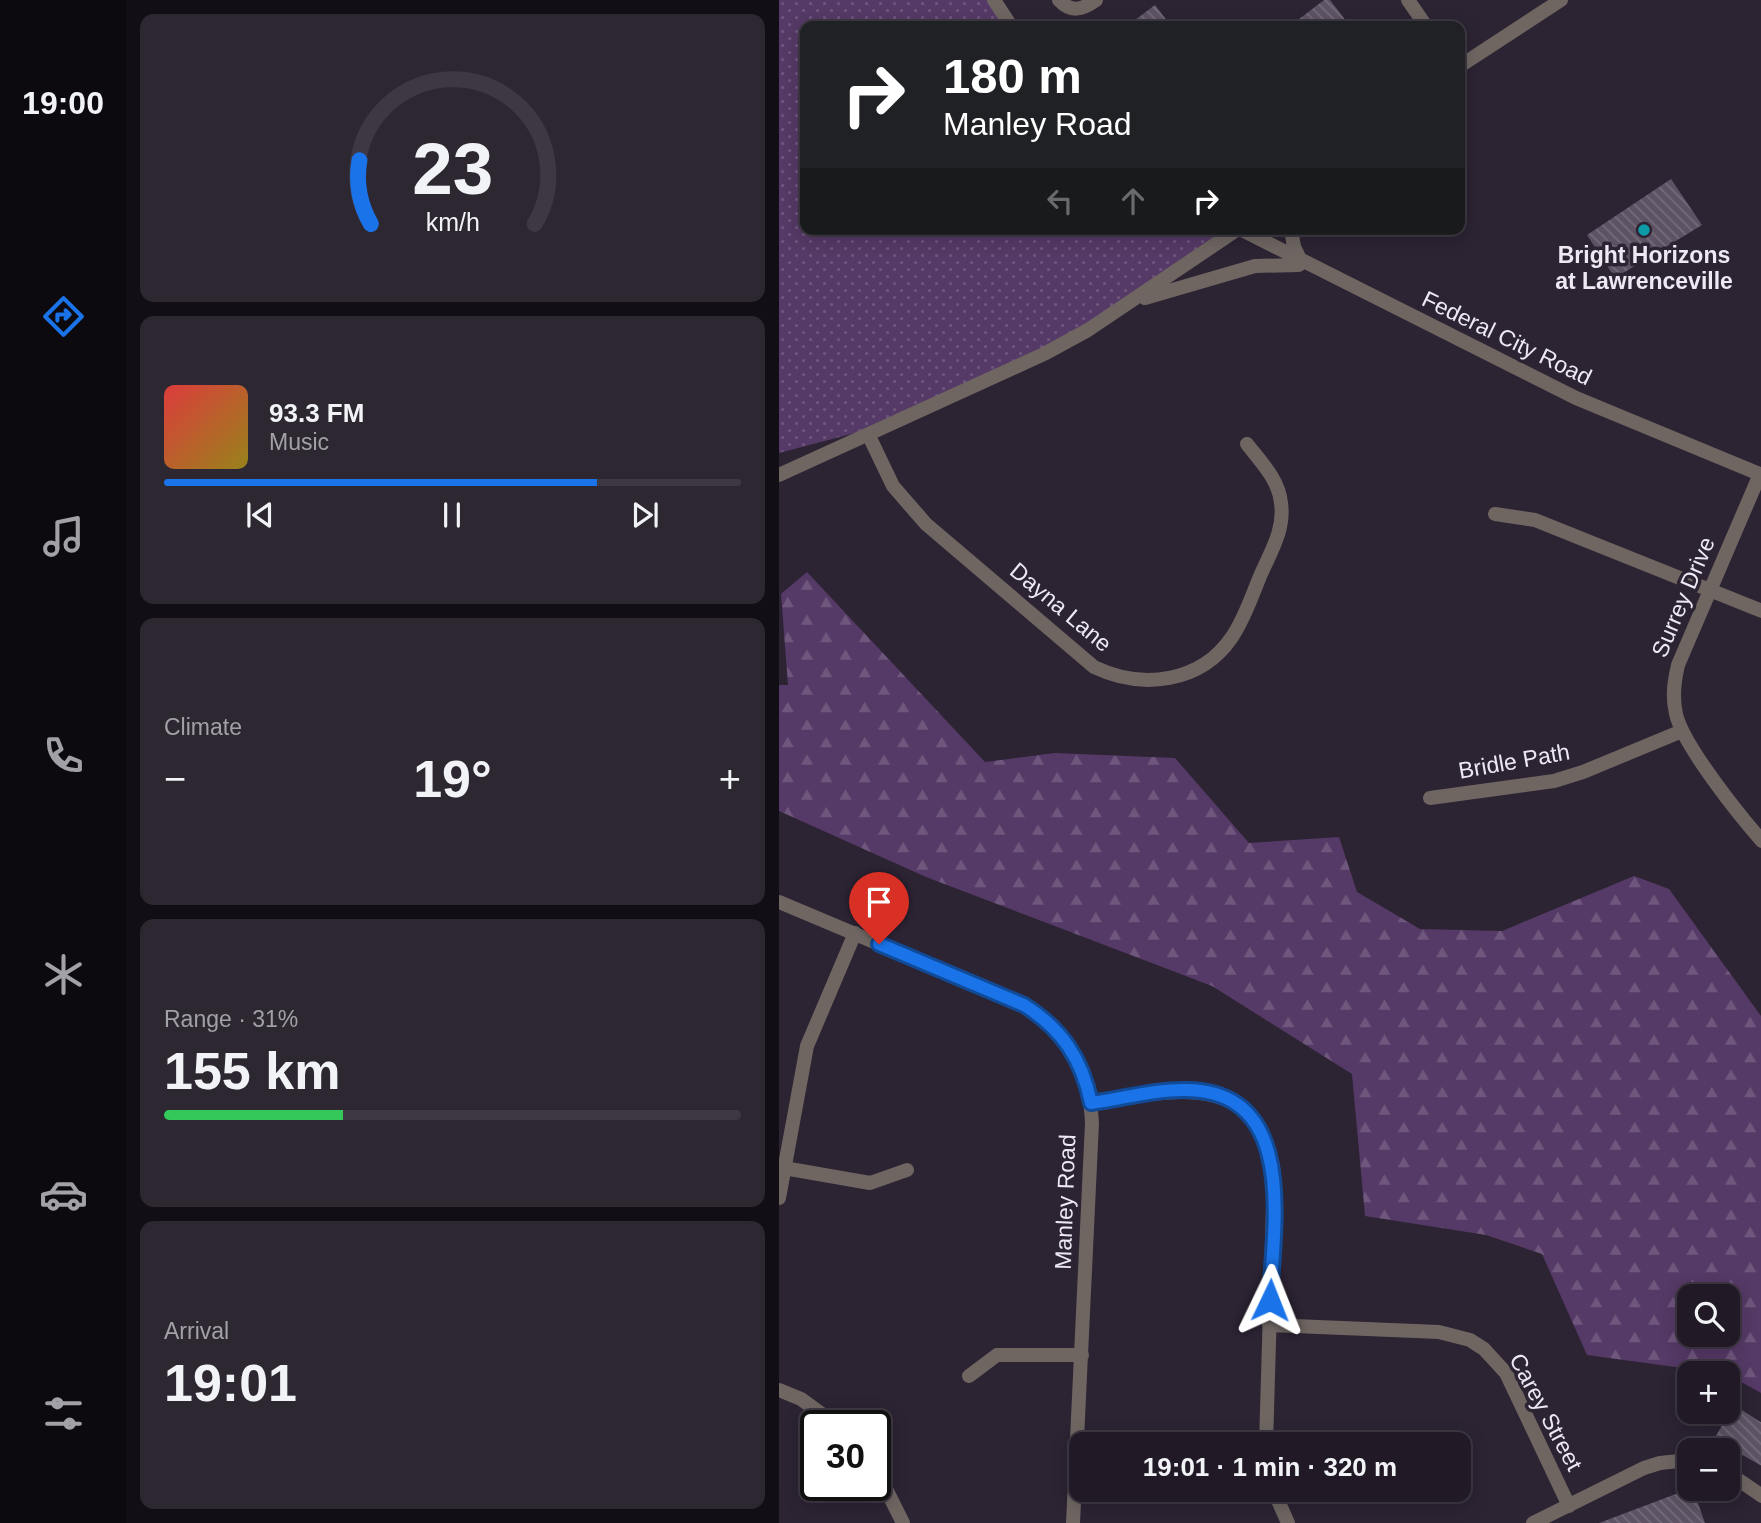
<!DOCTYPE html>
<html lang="en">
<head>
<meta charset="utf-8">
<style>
	:root { --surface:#211a26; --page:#2d2732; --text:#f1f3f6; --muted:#a2a1a7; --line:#3e3843; --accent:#1a73e8 }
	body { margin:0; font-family:Helvetica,sans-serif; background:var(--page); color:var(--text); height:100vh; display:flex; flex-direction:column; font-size:26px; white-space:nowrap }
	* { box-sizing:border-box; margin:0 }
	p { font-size:23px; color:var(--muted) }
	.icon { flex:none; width:38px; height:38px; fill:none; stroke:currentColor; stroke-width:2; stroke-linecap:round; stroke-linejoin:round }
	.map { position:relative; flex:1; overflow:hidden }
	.panel { display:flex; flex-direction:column; gap:14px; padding:14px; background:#120e15; width:653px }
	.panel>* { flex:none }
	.top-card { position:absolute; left:21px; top:21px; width:665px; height:214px; border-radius:14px; box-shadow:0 4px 18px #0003,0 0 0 2px var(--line); background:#202124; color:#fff; overflow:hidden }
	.fabs { position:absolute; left:898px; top:1284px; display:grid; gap:14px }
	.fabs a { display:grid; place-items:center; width:63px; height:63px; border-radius:14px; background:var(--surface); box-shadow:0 4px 18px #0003,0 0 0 2px var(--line); font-size:35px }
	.speed { position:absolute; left:21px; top:1410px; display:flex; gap:14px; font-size:35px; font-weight:700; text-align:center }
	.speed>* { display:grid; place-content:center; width:91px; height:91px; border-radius:50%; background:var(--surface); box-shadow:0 4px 18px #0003,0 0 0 2px var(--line); line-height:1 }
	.speed .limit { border:4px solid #111; border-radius:10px; background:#fff; color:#111 }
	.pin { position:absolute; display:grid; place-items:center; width:60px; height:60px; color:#fff; margin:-72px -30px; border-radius:50% 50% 50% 0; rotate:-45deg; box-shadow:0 0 7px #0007 }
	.pin .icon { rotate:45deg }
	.me { position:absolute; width:77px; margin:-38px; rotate:2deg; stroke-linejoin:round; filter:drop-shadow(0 0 5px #0008) }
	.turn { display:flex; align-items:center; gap:24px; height:147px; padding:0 28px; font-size:32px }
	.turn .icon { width:91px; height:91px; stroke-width:2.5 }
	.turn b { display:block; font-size:49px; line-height:60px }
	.lanes { display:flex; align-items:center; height:66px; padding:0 28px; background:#0003; justify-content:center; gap:35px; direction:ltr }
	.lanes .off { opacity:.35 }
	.big { font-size:52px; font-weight:700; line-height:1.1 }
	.panel .tile { flex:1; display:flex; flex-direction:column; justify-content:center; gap:10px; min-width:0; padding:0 24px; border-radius:14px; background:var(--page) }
	.panel .dial { align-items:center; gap:0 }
	.dial svg { height:182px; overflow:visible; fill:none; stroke:var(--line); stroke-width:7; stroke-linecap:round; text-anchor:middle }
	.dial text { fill:var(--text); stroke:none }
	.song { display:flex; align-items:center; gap:21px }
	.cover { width:84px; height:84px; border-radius:10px; background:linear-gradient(135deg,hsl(0 70% 55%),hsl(50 70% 35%)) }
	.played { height:7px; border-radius:4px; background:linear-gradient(90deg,var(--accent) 75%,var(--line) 75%) }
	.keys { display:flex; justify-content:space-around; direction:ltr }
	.heat { display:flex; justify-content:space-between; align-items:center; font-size:38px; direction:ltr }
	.charge { height:10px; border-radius:5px; background:linear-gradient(90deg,#34c759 31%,var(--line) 0) }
	.trip { position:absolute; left:290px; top:1432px; width:402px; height:70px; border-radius:14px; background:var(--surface); box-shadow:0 4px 18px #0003,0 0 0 2px var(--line); font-weight:700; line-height:70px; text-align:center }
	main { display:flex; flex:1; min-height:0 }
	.tab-bar { display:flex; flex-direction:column; width:126px; justify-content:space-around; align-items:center; background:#0d0a0f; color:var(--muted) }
	.tab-bar .icon { width:49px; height:49px }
	.tab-bar .selected { color:var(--accent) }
	.tab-bar b { font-size:32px; color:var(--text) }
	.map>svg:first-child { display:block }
	.forest { fill:url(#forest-firs); fill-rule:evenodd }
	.park { fill:url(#park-dots) }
	.building { fill:url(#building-back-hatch) }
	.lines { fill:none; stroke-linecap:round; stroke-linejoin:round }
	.minor { stroke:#6f6662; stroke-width:14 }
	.route-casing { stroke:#114b97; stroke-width:18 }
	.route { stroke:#1a73e8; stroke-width:12 }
	.culture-dot { fill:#0f9aa8; stroke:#2c2333; stroke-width:2.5 }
	.labels { text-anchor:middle; stroke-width:7; stroke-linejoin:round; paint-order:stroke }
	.poi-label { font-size:23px; font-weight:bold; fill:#eee8f3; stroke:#2c2333 }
	.street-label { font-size:23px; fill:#eee8f3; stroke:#2c2333 }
</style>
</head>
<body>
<main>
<nav class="tab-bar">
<b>19:00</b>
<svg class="icon selected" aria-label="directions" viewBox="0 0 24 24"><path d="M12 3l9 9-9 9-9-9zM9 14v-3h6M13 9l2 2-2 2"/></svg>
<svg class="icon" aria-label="music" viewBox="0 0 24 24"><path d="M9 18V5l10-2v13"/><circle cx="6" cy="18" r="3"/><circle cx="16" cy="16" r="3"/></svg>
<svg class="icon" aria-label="phone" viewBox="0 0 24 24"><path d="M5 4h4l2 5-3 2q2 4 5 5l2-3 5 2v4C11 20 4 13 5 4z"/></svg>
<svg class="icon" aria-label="climate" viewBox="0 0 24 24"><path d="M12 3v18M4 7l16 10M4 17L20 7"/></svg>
<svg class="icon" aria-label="car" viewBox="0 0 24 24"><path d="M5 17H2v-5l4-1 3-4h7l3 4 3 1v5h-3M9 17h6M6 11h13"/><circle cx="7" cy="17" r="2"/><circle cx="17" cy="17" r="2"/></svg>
<svg class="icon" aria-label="filters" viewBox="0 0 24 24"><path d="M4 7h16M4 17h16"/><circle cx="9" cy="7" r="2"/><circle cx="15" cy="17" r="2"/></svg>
</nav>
<section class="panel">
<div class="tile dial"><svg viewBox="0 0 100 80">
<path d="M14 69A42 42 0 1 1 86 69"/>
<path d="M14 69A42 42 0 0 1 9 41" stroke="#1a73e8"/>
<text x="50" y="56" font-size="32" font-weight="700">23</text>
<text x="50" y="72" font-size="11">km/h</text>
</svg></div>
<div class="tile">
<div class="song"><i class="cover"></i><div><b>93.3 FM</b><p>Music</p></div></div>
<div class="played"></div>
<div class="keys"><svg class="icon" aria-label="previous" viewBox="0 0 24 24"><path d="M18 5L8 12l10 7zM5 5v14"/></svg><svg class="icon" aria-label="pause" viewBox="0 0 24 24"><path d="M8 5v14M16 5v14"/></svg><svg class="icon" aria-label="next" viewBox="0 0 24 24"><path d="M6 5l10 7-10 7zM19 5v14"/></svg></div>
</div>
<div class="tile"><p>Climate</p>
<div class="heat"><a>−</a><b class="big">19°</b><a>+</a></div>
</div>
<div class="tile"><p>Range · 31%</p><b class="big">155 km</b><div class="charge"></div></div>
<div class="tile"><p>Arrival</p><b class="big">19:01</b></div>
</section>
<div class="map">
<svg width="983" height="1523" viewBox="0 0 983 1523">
	<defs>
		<pattern id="forest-firs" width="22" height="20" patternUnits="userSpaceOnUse" patternTransform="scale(1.75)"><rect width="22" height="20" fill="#553966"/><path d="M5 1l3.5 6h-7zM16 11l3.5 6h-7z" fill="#6e567c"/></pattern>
		<pattern id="park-dots" width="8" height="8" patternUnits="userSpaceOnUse" patternTransform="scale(1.75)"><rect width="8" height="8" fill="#553966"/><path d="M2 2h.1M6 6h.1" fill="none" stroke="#6e567c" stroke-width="1.8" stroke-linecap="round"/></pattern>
		<pattern id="building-back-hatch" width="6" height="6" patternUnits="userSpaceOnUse" patternTransform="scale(1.75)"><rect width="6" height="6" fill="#5d5364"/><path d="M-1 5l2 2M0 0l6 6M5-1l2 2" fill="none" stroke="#756c7b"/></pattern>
	</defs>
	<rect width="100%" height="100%" fill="#2c2333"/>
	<!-- forest -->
	<path class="forest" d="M28,572L206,762L276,753L396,758L470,843L560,837L578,892L641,929L723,931L855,876L890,889L982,1016V1393L948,1374L808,1355L763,1254L707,1235L586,1216L573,1074L433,986L147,877L0,811V685H9L2,594ZM910,1297H948V1335H910Z"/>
	<!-- park -->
	<path class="park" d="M0,0H211L228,26H26V229H449L298,330L256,352L76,433L0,453Z"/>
	<!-- building -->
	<path class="building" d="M545,0H551L571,26H511Z
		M376,5L392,26H348Z
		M892,179L923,225L836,278L808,235Z
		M955,1405L983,1423V1466L935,1439Z
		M910,1489H914L926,1523H820Z"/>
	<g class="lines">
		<!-- minor -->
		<path class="minor" d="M215,0L232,26
			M280,0C292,13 303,10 317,0
			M629,0L647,26
			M681,66L782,0
			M461,229L797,398L983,475
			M512,229L515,247L522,261
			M366,298L476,266L520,265
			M90,436L114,486L147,524L315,667C363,690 422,683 453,637C466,618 473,595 482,574C492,551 506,529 502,503C500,480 482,462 468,444
			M981,474L899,665C895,682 893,697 897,714C904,745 960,815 983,841
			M0,475L265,354L309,330L459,229
			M716,514L756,520L983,611
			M651,798L775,781L804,772L903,731
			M0,902L245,1005C289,1033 311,1071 313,1123L294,1523
			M312,1103C388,1092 479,1066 495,1173L487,1444
			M5,1168L91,1183L128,1170
			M0,1198L28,1046L76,933
			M490,1325L660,1332L691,1340L705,1349L727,1373L790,1506
			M190,1376L218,1355H303
			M0,1390L22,1399L59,1426
			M96,1467L124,1523
			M948,1472L983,1496
			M494,1489L509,1523
			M754,1523L865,1468L881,1463L910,1460"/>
	</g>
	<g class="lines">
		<!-- route casing -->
		<g class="route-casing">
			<path id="route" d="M100,944L245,1005C283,1029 303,1059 312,1103C343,1099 377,1089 408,1090C520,1092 494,1227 491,1300"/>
		</g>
		<!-- route -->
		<use href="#route" class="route"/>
	</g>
	<!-- markers -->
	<circle class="culture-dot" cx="865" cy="230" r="7"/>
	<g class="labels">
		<!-- poi labels -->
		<g class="poi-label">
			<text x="865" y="263">Bright Horizons<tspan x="865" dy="26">at Lawrenceville</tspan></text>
		</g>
		<!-- street labels -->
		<g class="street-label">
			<text transform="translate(728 338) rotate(26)" y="8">Federal City Road</text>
			<text transform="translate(904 597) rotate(-67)" y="8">Surrey Drive</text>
			<text transform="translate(282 607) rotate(40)" y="8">Dayna Lane</text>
			<text transform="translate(735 761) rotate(-10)" y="8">Bridle Path</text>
			<text transform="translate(286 1202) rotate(-88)" y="8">Manley Road</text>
			<text transform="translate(767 1412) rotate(62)" y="8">Carey Street</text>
		</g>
	</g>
</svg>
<div class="fabs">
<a><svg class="icon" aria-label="search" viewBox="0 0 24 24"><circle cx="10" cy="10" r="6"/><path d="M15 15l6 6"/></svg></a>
<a>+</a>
<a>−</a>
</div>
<div class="speed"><div class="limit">30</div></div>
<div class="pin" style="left:100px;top:944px;background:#d93025"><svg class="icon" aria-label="arrive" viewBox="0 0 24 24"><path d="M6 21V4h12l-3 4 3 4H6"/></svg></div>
<svg class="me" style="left:491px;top:1300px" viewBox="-20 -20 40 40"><path d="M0-17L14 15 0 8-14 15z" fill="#1a73e8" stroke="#fff" stroke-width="4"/></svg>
<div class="trip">19:01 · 1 min · 320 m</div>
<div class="top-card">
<div class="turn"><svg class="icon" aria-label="right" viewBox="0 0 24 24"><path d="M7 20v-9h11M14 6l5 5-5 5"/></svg><div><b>180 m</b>Manley Road</div></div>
<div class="lanes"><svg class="icon off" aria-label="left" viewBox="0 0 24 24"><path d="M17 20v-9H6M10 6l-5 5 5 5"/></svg><svg class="icon off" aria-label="ahead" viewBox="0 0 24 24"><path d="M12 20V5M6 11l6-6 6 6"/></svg><svg class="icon" aria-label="right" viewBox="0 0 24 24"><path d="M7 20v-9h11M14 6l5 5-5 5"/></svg></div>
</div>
</div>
</main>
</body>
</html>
